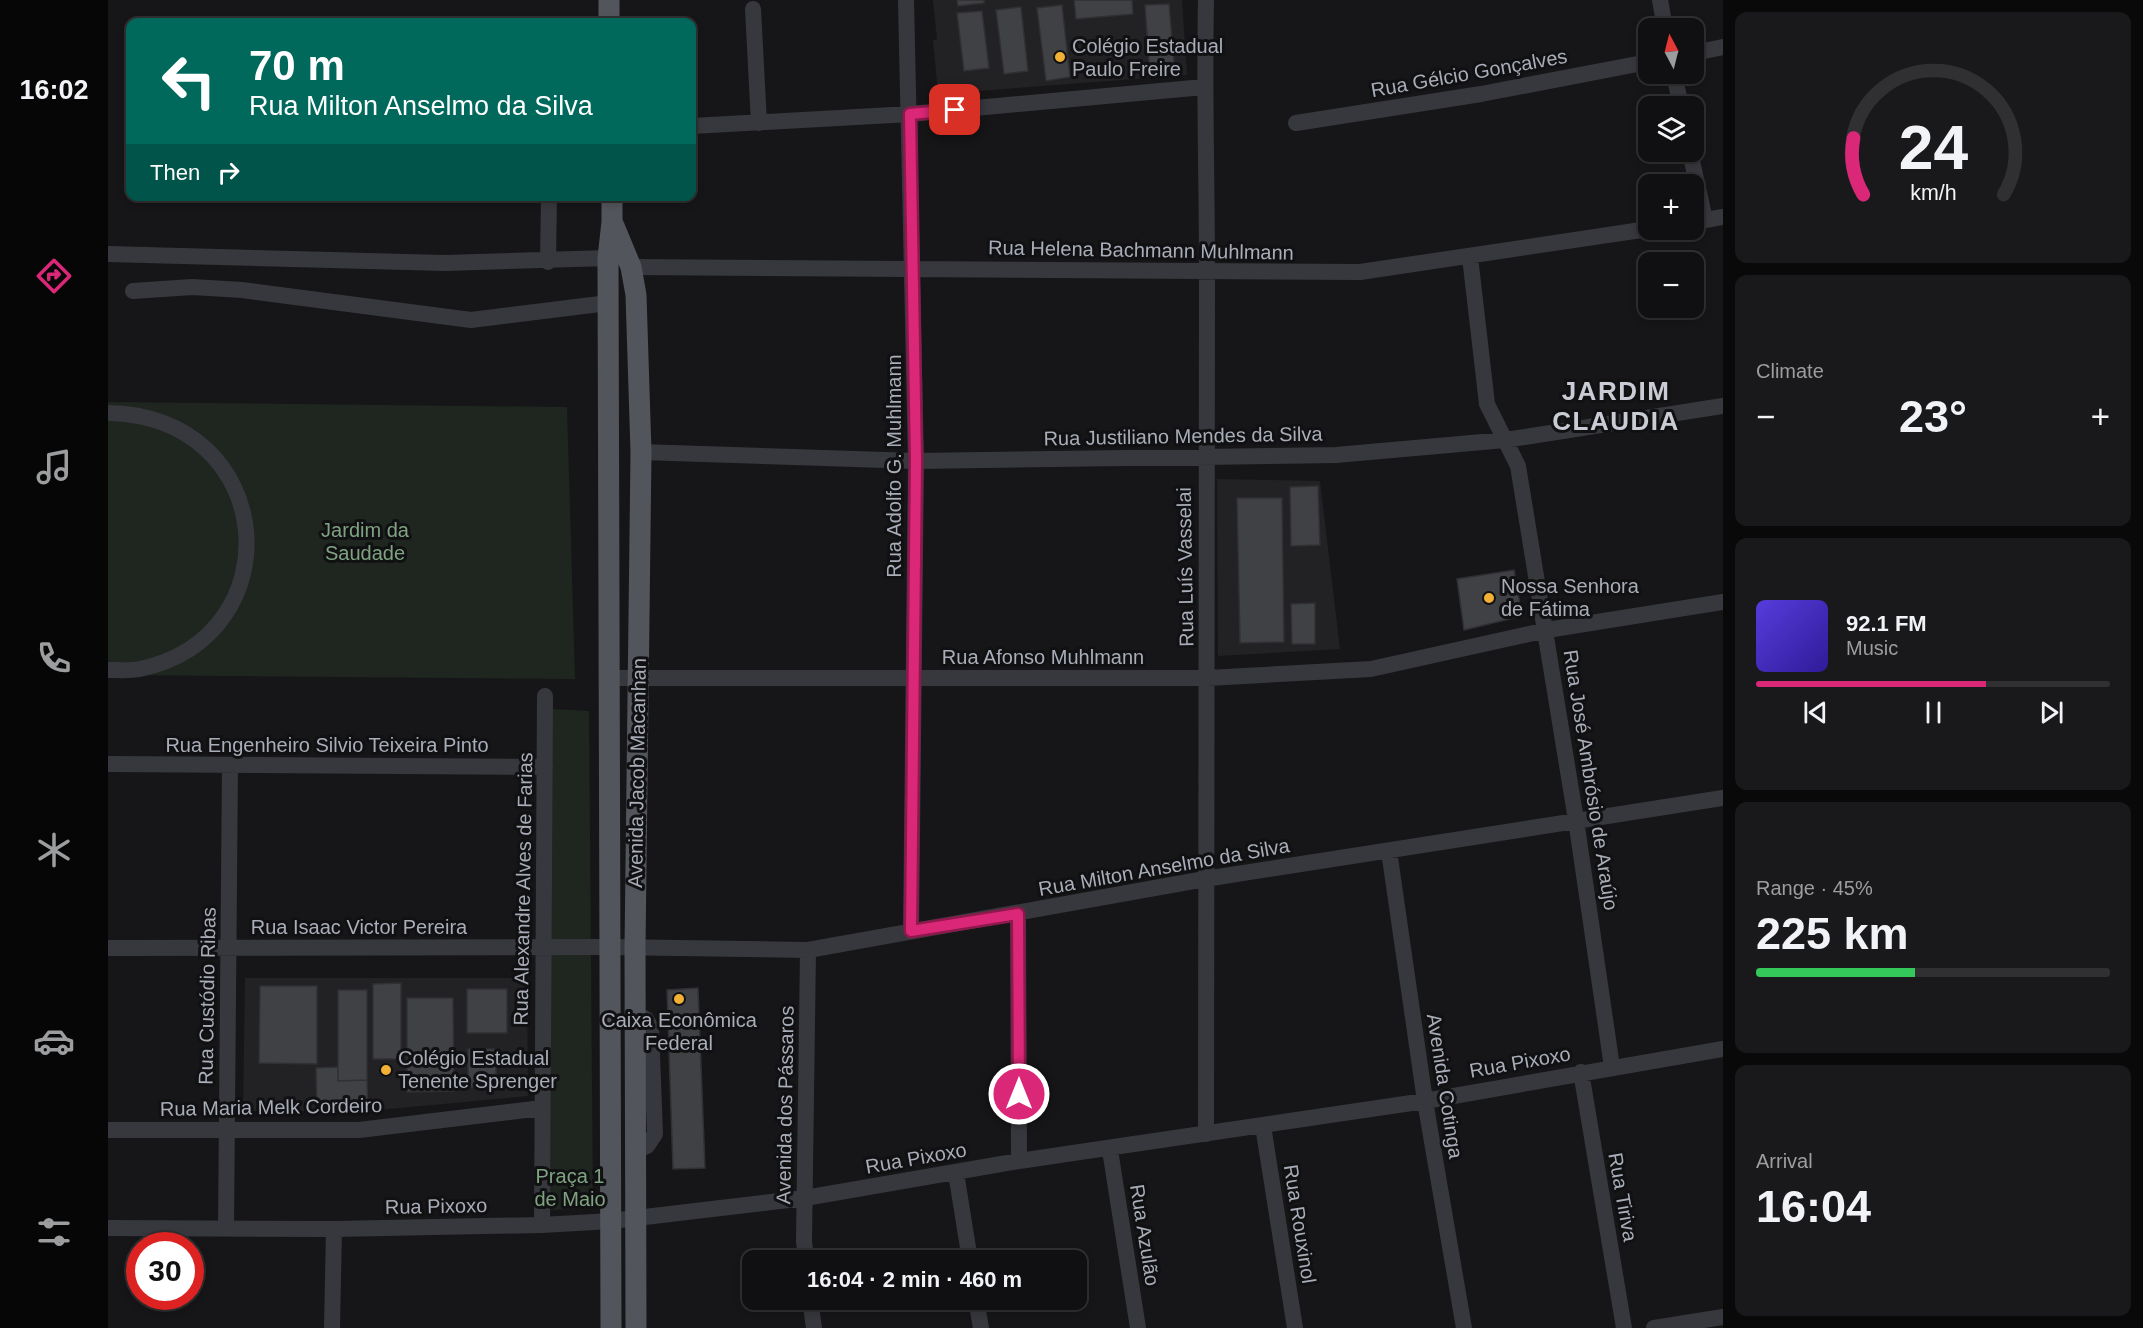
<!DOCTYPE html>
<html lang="en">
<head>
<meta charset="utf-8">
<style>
	:root { --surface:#101012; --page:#19191b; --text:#f1f3f6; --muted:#9c9d9f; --line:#303032; --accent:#db2777 }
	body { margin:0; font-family:Helvetica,sans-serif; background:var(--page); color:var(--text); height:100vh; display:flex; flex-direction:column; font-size:22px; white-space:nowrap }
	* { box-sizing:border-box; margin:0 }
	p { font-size:20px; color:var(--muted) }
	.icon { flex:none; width:33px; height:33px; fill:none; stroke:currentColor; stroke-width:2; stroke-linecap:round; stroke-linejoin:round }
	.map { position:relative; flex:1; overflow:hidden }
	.drawer { display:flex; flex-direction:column; gap:12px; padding:12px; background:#09090a; width:420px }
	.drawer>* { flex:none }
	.top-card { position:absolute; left:18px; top:18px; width:570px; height:183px; border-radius:12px; box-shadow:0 3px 9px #0003,0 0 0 2px var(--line); background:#00695c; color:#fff; overflow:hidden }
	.needle { width:39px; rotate:353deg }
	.tools { position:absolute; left:1530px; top:18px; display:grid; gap:12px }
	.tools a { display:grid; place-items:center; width:66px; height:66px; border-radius:12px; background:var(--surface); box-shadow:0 3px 9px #0003,0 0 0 2px var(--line); font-size:30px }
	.speed { position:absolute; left:18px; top:1232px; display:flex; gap:12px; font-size:30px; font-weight:700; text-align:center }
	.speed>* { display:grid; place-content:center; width:78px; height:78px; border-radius:50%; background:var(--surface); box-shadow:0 3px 9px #0003,0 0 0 2px var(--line); line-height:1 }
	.speed .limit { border:9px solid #d22; background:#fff; color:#111 }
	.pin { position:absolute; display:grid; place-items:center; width:51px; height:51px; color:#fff; margin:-26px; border-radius:12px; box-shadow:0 3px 9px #0006 }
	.me { position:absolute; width:66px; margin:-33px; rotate:0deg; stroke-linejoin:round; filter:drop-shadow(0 0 4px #0008) }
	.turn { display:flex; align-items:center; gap:21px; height:126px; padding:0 24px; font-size:27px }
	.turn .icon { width:78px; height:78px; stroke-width:2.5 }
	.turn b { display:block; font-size:42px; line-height:51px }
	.then { display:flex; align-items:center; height:57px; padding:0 24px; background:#0003; gap:12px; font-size:22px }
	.big { font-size:45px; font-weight:600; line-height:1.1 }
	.drawer .widget { flex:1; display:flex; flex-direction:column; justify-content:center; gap:9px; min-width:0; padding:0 21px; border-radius:12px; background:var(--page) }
	.drawer .dial { align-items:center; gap:0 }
	.dial svg { height:156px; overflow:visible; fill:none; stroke:var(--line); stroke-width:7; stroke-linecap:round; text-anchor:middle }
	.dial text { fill:var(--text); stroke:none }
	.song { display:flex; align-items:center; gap:18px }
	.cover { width:72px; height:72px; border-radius:9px; background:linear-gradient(135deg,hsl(250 70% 55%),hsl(250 70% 35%)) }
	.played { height:6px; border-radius:3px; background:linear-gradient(90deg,var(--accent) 65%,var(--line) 65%) }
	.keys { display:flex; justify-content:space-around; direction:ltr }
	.heat { display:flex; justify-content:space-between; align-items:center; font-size:33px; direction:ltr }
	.charge { height:9px; border-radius:4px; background:linear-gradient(90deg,#34c759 45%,var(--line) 0) }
	.trip { position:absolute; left:634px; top:1250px; width:345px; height:60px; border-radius:12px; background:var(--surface); box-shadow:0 3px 9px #0003,0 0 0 2px var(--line); font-weight:600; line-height:60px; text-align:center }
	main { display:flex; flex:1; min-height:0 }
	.dock { display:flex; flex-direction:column; width:108px; justify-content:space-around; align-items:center; background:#060607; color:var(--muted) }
	.dock .icon { width:42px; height:42px }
	.dock .on { color:var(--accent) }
	.dock b { font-size:27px; color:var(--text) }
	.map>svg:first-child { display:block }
	.built { fill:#222225 }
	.green { fill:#1e261f }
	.building { fill:#404145; stroke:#303034; stroke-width:1.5 }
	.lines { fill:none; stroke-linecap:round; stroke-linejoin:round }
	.minor { stroke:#37383d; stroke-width:16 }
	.major { stroke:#53555c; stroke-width:21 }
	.route-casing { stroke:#8e194d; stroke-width:15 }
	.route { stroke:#db2777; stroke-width:10 }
	.poi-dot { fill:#f2b134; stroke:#111113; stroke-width:2 }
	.labels { text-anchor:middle; stroke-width:6; stroke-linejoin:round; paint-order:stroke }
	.poi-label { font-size:20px; fill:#a8adb8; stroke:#111113; text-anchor:start }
	.street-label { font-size:20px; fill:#a8adb8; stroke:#111113 }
	.park-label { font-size:20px; fill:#7fa381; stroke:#111113 }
	.district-label { font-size:26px; font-weight:bold; letter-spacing:1.5px; fill:#c9ccd4; stroke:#111113 }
</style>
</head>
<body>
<main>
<nav class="dock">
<b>16:02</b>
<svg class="icon on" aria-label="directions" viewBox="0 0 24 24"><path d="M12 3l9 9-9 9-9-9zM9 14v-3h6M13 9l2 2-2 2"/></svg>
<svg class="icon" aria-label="music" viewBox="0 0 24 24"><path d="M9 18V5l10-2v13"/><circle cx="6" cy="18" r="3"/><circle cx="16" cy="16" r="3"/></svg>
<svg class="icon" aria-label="phone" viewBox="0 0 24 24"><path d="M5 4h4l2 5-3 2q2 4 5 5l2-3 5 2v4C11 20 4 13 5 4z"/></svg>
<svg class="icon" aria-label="climate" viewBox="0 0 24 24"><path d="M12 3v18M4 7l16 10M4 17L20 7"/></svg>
<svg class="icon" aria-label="car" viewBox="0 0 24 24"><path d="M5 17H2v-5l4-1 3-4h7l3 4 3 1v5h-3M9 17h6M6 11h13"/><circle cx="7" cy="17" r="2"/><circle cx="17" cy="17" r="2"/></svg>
<svg class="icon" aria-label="filters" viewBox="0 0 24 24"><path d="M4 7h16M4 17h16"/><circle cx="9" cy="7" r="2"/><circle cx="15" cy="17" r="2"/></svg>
</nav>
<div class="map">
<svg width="1615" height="1328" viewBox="0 0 1615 1328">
	<rect width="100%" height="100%" fill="#161618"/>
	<!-- built -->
	<path class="built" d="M825,0H1074L1079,75L830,94L825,40L829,39Z
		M1109,479L1212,481L1232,649L1110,656Z
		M137,978H419L420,1096L260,1111H135Z"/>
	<!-- green -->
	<path class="green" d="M0,402L459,407L467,679L0,675Z
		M444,709L481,711L485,1208L442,1210Z"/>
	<!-- building -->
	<path class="building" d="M849,0H876V3L850,6Z
		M966,0H1024L1025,14L968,19Z
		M1061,4L1067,73L1042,75L1037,5Z
		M954,5L962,77L938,81L929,8Z
		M913,7L920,71L896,74L888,10Z
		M874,11L881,68L856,71L849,13Z
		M1210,486L1212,545L1183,546L1182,487Z
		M1129,498H1174L1176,642L1132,643Z
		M1406,570L1414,616L1356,630L1349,579Z
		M1207,603V644H1184L1183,604Z
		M293,983V1059H265V984Z
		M152,986H209V1064L151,1063Z
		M590,988L597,1168L565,1169L559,990Z
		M359,989H399V1033H359Z
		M230,990H259V1080L230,1081Z
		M299,998H345L346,1091L299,1092Z
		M360,1049H388V1087H360Z
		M230,1067V1081L259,1080L260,1111L209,1113L208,1068Z"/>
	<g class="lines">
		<!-- minor -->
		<path class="minor" d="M798,0L808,461L803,931
			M1098,0C1096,91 1099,182 1099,274C1098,561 1099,847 1098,1134
			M1552,0L1557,28
			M645,9L651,123
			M1586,53L1615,47
			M1566,74L1573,106
			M1188,123L1373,94L1540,62
			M584,126L802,114L1096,87
			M1582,152L1597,220
			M1586,222L1615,217
			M0,254L337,263L500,258
			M1362,257L1379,404L1410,466L1468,820L1504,1067
			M440,262L441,196
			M523,267L1252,272L1540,229
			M25,291L84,287L134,290L363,320L500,303
			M0,413C170,416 187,636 32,669C22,671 10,670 0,670
			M533,452L808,461L1228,455L1397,440L1615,406
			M501,678H1099L1263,669L1439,630L1615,602
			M0,764L437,767
			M1281,851L1317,1101L1356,1328
			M910,914L911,1161
			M0,948L502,947L700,950L1097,879L1615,798
			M527,1013L538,1019L543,1028L547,1134L539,1146L528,1150
			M1473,1072L1516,1328
			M1155,1126L1187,1328
			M0,1130H251L434,1108
			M1002,1150L1030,1328
			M848,1173L862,1260
			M434,1225L437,696
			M118,1227L122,765
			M0,1228L226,1229L434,1225L503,1221L697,1198L911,1161L1317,1101L1615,1049
			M698,1260L696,1241L700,950
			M702,1299L706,1328
			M868,1299L873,1328
			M224,1328L226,1229
			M1546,1328L1615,1317"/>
		<!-- major -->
		<path class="major" d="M501,0V22
			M506,226L523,267L528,295L533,452L527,948L528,1328
			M503,1328L500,258L504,222V196"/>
	</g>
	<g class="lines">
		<!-- route casing -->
		<g class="route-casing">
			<path id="route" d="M847,110L802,114L808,461L803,931L910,914L911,1094"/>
		</g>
		<!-- route -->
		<use href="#route" class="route"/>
	</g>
	<!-- markers -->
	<g class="poi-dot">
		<circle cx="952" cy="57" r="6"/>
		<circle cx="1381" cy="598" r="6"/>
		<circle cx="571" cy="999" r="6"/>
		<circle cx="278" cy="1070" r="6"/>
	</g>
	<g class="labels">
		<!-- poi labels -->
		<g class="poi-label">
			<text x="964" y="53">Colégio Estadual<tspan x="964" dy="23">Paulo Freire</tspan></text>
			<text x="1393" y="593">Nossa Senhora<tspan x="1393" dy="23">de Fátima</tspan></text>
			<text x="571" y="1027" text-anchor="middle">Caixa Econômica<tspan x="571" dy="23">Federal</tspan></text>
			<text x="290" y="1065">Colégio Estadual<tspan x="290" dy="23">Tenente Sprenger</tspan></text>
		</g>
		<!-- street labels -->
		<g class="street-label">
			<text transform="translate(1361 73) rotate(-10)" y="7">Rua Gélcio Gonçalves</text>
			<text transform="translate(1033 250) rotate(1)" y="7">Rua Helena Bachmann Muhlmann</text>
			<text transform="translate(1075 436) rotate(-1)" y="7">Rua Justiliano Mendes da Silva</text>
			<text transform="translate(786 466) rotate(-90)" y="7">Rua Adolfo G. Muhlmann</text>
			<text transform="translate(1077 567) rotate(-91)" y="7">Rua Luís Vasselai</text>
			<text x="935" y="664">Rua Afonso Muhlmann</text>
			<text x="219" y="752">Rua Engenheiro Silvio Teixeira Pinto</text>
			<text transform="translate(529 773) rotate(-89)" y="7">Avenida Jacob Macanhan</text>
			<text transform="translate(1483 780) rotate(81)" y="7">Rua José Ambrósio de Araújo</text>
			<text transform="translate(1056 867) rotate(-10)" y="7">Rua Milton Anselmo da Silva</text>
			<text transform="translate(415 889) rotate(-89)" y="7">Rua Alexandre Alves de Farias</text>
			<text x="251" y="934">Rua Isaac Victor Pereira</text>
			<text transform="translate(99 996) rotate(-89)" y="7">Rua Custódio Ribas</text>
			<text transform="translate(1412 1062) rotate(-10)" y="7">Rua Pixoxo</text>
			<text transform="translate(1337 1086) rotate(81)" y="7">Avenida Cotinga</text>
			<text transform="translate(677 1105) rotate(-89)" y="7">Avenida dos Pássaros</text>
			<text transform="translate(163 1107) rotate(-1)" y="7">Rua Maria Melk Cordeiro</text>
			<text transform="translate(808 1158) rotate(-10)" y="7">Rua Pixoxo</text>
			<text transform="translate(1515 1197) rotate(80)" y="7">Rua Tiriva</text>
			<text transform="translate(328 1206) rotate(-1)" y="7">Rua Pixoxo</text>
			<text transform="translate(1192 1224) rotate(81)" y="7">Rua Rouxinol</text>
			<text transform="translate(1037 1235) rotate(81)" y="7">Rua Azulão</text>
		</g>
		<!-- park labels -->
		<g class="park-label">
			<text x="257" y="537">Jardim da<tspan x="257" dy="23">Saudade</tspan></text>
			<text x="462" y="1183">Praça 1<tspan x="462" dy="23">de Maio</tspan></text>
		</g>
		<!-- district labels -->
		<g class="district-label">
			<text x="1508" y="400">JARDIM<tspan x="1508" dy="30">CLAUDIA</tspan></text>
		</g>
	</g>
</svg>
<div class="tools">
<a><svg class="needle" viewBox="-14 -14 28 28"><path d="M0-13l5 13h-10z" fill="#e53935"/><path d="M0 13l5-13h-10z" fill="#9c9d9f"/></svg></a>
<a><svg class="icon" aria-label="layers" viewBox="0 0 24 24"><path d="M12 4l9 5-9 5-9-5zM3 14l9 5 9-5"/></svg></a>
<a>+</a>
<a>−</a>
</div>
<div class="speed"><div class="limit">30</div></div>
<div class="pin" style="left:847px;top:110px;background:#d93025"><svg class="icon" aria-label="arrive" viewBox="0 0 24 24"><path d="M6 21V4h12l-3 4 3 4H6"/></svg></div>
<svg class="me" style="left:911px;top:1094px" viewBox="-20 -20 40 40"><circle r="17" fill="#db2777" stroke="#fff" stroke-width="3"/><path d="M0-11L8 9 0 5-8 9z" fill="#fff"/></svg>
<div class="trip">16:04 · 2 min · 460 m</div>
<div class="top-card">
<div class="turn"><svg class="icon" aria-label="left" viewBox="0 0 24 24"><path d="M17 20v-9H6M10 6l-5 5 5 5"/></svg><div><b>70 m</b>Rua Milton Anselmo da Silva</div></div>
<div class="then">Then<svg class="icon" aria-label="right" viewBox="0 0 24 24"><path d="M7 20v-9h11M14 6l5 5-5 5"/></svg></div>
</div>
</div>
<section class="drawer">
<div class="widget dial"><svg viewBox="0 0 100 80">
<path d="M14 69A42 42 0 1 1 86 69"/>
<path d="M14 69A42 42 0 0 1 9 40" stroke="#db2777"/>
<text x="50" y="56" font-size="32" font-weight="700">24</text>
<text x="50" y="72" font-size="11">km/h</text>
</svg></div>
<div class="widget"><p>Climate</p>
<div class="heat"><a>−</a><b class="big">23°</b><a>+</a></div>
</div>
<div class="widget">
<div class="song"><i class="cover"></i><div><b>92.1 FM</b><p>Music</p></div></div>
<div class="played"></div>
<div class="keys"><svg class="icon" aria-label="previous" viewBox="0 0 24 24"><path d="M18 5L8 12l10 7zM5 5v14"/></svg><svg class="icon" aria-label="pause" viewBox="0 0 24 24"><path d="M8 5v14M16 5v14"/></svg><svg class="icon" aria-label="next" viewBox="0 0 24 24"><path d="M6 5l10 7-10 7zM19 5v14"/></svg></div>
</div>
<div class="widget"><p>Range · 45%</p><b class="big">225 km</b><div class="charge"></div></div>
<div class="widget"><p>Arrival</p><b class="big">16:04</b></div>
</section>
</main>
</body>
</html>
